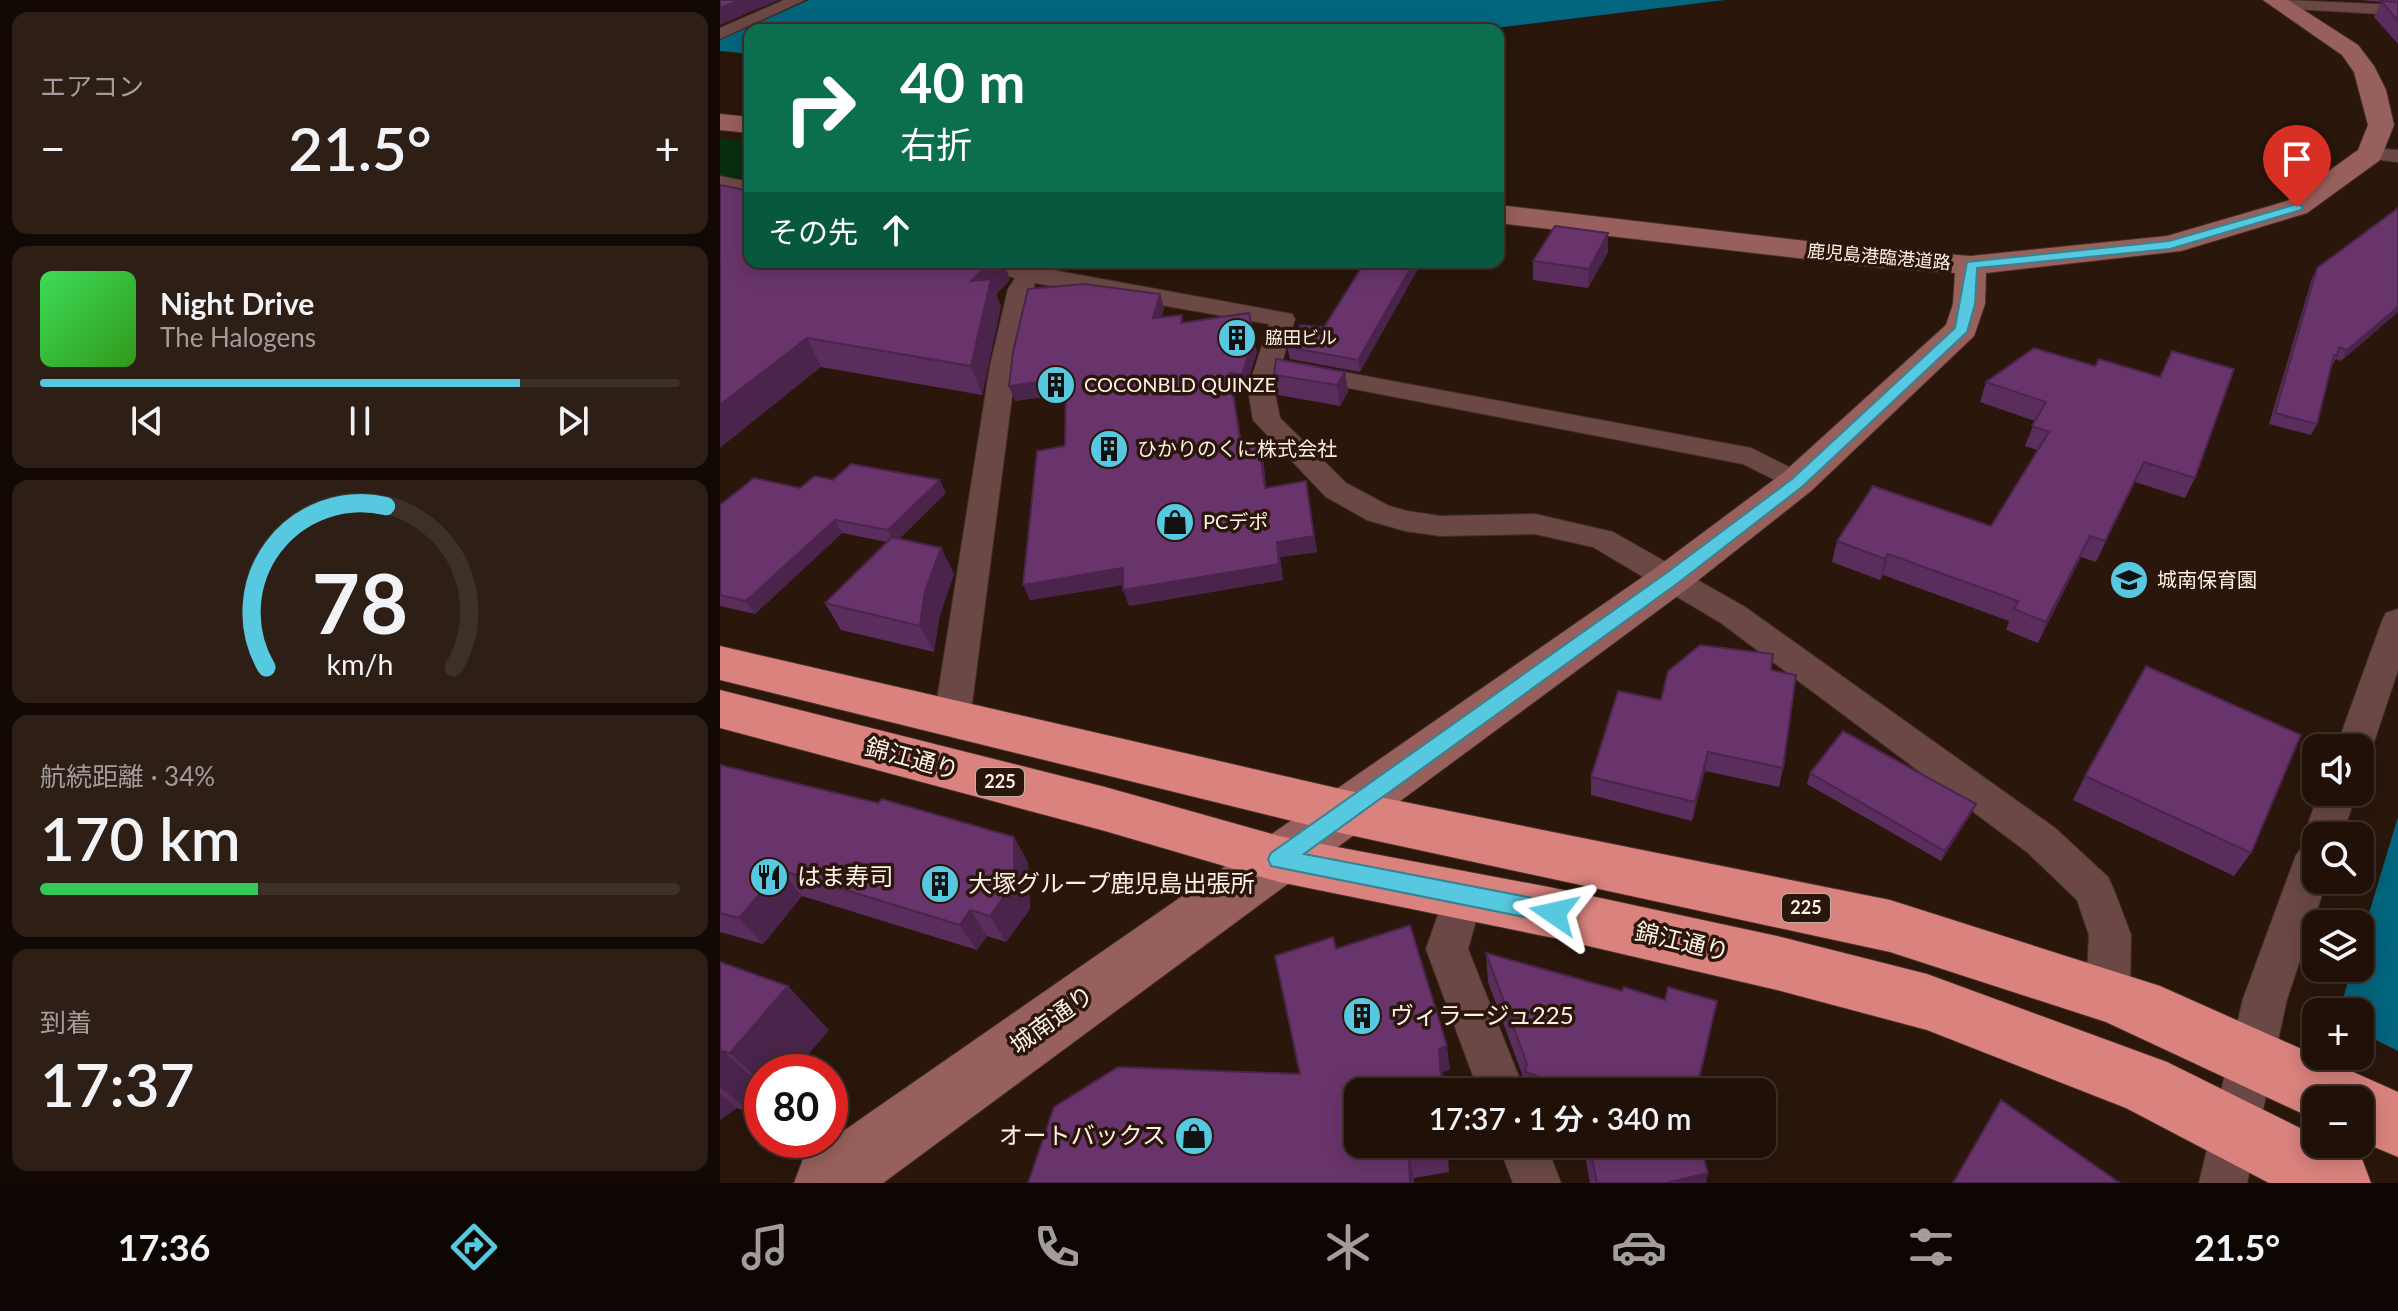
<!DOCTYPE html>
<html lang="ja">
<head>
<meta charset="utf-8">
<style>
	:root { --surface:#201008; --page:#2d1e16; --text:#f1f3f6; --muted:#a29d9c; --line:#3d3029; --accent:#56c9e0 }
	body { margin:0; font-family:Lato,"Noto Sans JP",sans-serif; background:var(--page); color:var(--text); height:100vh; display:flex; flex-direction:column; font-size:30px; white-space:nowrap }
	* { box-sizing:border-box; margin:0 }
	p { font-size:26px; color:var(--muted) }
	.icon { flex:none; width:44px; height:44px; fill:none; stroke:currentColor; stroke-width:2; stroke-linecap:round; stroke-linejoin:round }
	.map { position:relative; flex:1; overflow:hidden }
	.drawer { display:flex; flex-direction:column; gap:12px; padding:12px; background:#120904; width:720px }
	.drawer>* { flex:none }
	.hud { position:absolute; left:24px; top:24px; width:760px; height:244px; border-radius:16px; box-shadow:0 4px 20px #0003,0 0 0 2px var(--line); background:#0b6e4f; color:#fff; overflow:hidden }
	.fabs { position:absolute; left:1582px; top:734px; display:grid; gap:16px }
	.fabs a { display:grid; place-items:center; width:72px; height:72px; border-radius:16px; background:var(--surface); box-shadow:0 4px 20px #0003,0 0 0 2px var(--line); font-size:40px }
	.speed { position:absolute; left:24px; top:1054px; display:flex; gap:16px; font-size:40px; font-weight:700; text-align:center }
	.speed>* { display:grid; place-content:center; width:104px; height:104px; border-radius:50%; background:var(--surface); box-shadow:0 4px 20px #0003,0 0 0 2px var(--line); line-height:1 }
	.speed .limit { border:12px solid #d22; background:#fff; color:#111 }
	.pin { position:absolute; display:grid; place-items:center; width:68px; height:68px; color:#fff; margin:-82px -34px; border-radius:50% 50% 50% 0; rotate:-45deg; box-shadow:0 0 8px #0007 }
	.pin .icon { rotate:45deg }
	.me { position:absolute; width:88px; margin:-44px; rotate:281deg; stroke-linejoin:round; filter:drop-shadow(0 0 6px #0008) }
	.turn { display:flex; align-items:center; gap:28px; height:168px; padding:0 24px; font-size:36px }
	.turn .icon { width:104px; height:104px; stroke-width:2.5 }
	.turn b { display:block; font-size:56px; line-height:68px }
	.then { display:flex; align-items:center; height:76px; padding:0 24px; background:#0003; gap:16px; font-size:30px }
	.big { font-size:60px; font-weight:600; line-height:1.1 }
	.drawer .widget { flex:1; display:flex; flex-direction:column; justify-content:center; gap:12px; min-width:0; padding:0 28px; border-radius:16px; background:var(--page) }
	.drawer .dial { align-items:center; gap:0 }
	.dial svg { height:208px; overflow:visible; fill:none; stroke:var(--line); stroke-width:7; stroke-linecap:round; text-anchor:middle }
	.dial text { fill:var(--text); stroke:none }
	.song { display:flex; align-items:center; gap:24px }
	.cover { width:96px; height:96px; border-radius:12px; background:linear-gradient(135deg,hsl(130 70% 55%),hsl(110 70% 35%)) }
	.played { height:8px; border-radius:4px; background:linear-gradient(90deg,var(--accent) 75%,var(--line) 75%) }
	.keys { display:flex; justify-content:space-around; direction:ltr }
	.heat { display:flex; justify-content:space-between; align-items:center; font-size:44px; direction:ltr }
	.charge { height:12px; border-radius:6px; background:linear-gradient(90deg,#34c759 34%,var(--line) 0) }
	.trip { position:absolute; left:624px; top:1078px; width:432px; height:80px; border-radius:16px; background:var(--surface); box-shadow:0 4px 20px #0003,0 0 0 2px var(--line); font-weight:600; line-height:80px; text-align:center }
	.dock { display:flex; height:128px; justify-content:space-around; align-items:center; background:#0d0603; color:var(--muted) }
	.dock .icon { width:56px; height:56px }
	.dock .selected { color:var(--accent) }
	.dock b { font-size:36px; color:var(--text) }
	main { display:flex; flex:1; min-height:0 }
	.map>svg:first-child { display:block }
	.green { fill:#082e11 }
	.water { fill:#04657e }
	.pier { fill:#2a160b }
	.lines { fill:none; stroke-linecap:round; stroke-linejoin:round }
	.street-casing { stroke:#443026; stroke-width:2 }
	.secondary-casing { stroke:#443026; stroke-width:2 }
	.highway-casing { stroke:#443026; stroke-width:2 }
	.street { fill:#6b4845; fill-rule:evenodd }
	.secondary { fill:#98605c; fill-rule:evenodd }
	.highway { fill:#da837e; fill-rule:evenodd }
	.wall { fill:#5a2d5c }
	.shaded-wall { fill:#4a244b }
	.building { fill:#69346b; stroke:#4a244b; stroke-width:2 }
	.route { fill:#56c9e0; stroke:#388392; stroke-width:2 }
	.labels { text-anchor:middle; stroke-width:7; stroke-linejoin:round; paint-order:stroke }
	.far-street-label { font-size:18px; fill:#fff0e8; stroke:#2a160b }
	.far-poi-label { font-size:18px; fill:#fff0e8; stroke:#2a160b; text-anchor:start }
	.shield { fill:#2a160b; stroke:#bfafa6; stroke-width:2 }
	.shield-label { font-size:18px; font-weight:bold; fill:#fff0e8 }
	.poi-label { font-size:20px; fill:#fff0e8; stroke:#2a160b; text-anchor:start }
	.near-street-label { font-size:24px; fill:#fff0e8; stroke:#2a160b }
	.near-poi-label { font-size:24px; fill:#fff0e8; stroke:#2a160b; text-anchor:start }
</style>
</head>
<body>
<main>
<section class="drawer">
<div class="widget"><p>エアコン</p>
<div class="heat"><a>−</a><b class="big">21.5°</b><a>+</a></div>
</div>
<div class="widget">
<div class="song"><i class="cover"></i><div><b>Night Drive</b><p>The Halogens</p></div></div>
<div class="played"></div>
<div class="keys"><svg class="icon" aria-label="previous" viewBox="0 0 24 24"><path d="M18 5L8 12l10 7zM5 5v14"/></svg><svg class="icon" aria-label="pause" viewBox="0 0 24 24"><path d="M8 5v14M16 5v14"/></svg><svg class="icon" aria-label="next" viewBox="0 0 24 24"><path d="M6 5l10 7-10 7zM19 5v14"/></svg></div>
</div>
<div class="widget dial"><svg viewBox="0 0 100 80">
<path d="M14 69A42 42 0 1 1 86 69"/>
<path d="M14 69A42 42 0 0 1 60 7" stroke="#56c9e0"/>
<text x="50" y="56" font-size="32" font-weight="700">78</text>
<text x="50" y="72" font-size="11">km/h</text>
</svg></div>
<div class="widget"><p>航続距離 · 34%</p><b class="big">170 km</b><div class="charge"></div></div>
<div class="widget"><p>到着</p><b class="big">17:37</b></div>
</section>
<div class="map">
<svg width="1678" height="1183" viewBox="0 0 1678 1183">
	<rect width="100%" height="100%" fill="#2a160b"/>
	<!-- green -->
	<path class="green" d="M0,138L30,142V180L0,175Z"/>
	<!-- water -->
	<path class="water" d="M89,0H1005L758,30H30V54L0,51V40Z
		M1678,817V1183L1640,1100V1012H1624L1622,1002L1632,968H1640V943Z"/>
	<!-- pier -->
	<path class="pier" d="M1640,1032L1678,1051V1183H1647L1640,1141V1100H1634L1627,1056H1640Z"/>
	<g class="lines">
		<!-- street casing -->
		<g class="street-casing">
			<path id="street" d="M64,0H85L0,39V28Z
				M1564,0L1678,5V15L1559,8V2Z
				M1650,148L1678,150V162L1643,158L1640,154Z
				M0,176L30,182V194L0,188Z
				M253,262H289L572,314L575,319L554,389L560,418L626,483L669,506L687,511L720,516L815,514L893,532L1025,607L1335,828L1388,877L1394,890L1411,935L1410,995L1403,1009L1388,1015L1373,1009L1366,995L1369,935L1357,900L1307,852L1001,623L873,547L815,534L720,536L685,531L647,520L606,497L533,420L528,389L549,324L315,283L296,366L250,719L245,729L232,733L219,729L214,719L270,366L288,289L295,278L256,267Z
				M586,365L1031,448L1087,476L1091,482L1087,488L1077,491L1023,464L577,378L573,373Z
				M1678,609V670L1652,748L1647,758L1640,760V748H1616L1662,621L1666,613Z
				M1599,792H1637L1622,836H1596V880H1607L1567,999L1527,1183H1479L1523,999L1576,855L1586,842L1584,836Z
				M743,878L757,883L763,896L748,949L805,1092H759L706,949L729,883Z
				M778,1144H826L841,1183H793Z"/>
		</g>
		<!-- secondary casing -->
		<g class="secondary-casing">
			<path id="secondary" d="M1543,0H1568L1638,45L1654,66L1666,90L1674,125L1660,160L1587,213L1461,251L1266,273L1265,304L1254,336L1091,491L967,589L163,1183H74L83,1159L937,567L1063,473L1226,325L1233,304L1235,273L1154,267L778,223V205L1154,249L1251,256L1447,236L1567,201L1638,150L1648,125L1634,72L1622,55Z
				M0,114L30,117V133L0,130Z"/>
		</g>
		<!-- highway casing -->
		<g class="highway-casing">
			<path id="highway" d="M0,646L625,790L1170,900L1440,986L1678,1092V1157L1640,1141V1100H1596V1120L1386,1022L1170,952L625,834L0,680Z
				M0,690L385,787L559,836L834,888L1057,936L1207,974L1447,1062L1596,1136V1144H1611L1642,1159L1651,1183H1549L1406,1108L1207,1030L1057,990L834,938L559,882L385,831L0,728Z"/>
		</g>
		<!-- street -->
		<use href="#street" class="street"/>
		<!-- secondary -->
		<use href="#secondary" class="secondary"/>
		<!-- highway -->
		<use href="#highway" class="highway"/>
	</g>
	<!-- wall -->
	<path class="wall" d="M1639,0H1678V44L1654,17L1661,2Z
		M0,185L290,280L276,294L281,306L262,395L101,367Z
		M1678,208V312L1621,361L1616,359L1611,367L1597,424L1591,435L1549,424L1592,278L1597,268Z
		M888,233V252L868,288L813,280V261Z
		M645,262L640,372L570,359L567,347L604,327Z
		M440,294L444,309L441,318L464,322L537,352L525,390L513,388L522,446L543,458L546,488L586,481L597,552L560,557L563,580L409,606L403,585L310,600L345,446L346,394L295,401Z
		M1314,348L1475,478L1465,498L1415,482L1376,562L1361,557L1318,643L1286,630L1289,621L1163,575L1160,580L1112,562L1117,541L1271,526L1317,450L1305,446L1315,421L1260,402L1266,382Z
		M625,372L628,392L620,406L558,395L554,375Z
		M80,488L226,493L179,539L221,548L234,574L219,618L214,652L121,630L105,603L167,542L122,533L35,614L0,606V505Z
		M1051,670L1063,768L1059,787L985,771L972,821L871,795V777L941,700Z
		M0,765L294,837L308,863L310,909L286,942L267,936L257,950L82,896L43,944L0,932Z
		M1090,773L1251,814L1221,861L1087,784Z
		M1365,776L1531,853L1514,876L1353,800Z
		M616,949L730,1070L723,1072L729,1172L694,1178V1183H308L580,1074Z
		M766,953L902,991L945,1000L997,1001L977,1092H806V1085L768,982Z
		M0,962L109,1030L42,1072V1101L32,1114L17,1108L0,1120Z
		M863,1144H980L986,1183H870Z"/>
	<!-- shaded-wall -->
	<path class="shaded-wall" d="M20,0H59L0,25V8Z
		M888,233V252L868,288L869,269Z
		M271,262H284L290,280L276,294L281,306L262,395L251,366V281Z
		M694,262H702L640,372L638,360Z
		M440,294L444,309L437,333L433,318Z
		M1678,307V312L1621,361L1627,350Z
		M529,313L537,352L525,390L522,375Z
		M87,338L101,367L0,448V405Z
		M625,372L628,392L620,406L617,385Z
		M510,373L513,388L524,461L521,446Z
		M346,378L351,393L295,401L289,386Z
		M539,443L543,458L548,503L545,488Z
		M1424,462L1415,482L1376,562L1385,541Z
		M220,480L226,493L174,543L168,530Z
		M586,481L597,552L560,557L563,580L409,606L403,590Z
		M115,520L122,533L35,614L26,601Z
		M1370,536L1361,557L1318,643L1326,622Z
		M221,548L234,574L219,618L214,652L200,626L205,591Z
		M1168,554L1163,575L1160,580L1165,559Z
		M403,568L409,584L310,600L303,585Z
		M988,752L985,771L972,821L975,802Z
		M1256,804L1251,814L1221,861L1225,851Z
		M294,837L308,863L310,909L286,942L270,916Z
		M60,870L82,896L43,944L19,918Z
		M250,910L267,936L257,950L240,925Z
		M68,986L109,1030L74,1072H42V1083L10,1053Z
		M997,1001L977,1092H976Z
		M727,1046L730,1070L723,1072L724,1092H722L719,1049Z
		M3,1051L42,1086V1101L32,1114L0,1087V1054Z
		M0,1094L17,1108L0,1120Z
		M725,1144H728L729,1172Z
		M689,1156L694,1178V1183H690Z
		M988,1173L986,1183H946Z"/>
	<!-- building -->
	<path class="building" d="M0,0H20L0,8Z
		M1661,1L1678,2V21Z
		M0,185L30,191V262H271L251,281L271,279L251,366L87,338L0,405Z
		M1678,208V307L1627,350L1619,347L1617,356L1614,355L1597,424L1555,413L1597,268Z
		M835,226L888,233L869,269L813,261Z
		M645,262H694L638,360L567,347L580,325L604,327Z
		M364,284L440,294L433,318L462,315L461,323L529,313L534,337L522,375L510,373L521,446L539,443L545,488L586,481L594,536L557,542L559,564L403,590V568L303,585L317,451L345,446L346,378L289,386L293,352L308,289Z
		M1314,348L1375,366L1379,359L1440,377L1452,351L1514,369L1475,478L1424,462L1385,541L1370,536L1326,622L1294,609L1298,601L1168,554L1165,559L1117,541L1153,486L1271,526L1329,432L1312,426L1326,402L1266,382Z
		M556,359L625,372L617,385L554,375Z
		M131,464L220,480L168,530L115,520L26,601L0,595V505L34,478L80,488L95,476L113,480Z
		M172,537L221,548L205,591L200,626L105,603Z
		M980,645L1053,654L1051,670L1076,675L1063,768L988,752L975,802L871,777L898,691L941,700L948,671Z
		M1426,666L1581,735L1531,853L1365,776Z
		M1123,731L1256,804L1225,851L1090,773Z
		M0,765L158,803L162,799L294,837V883L270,916L250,910L240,925L60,870L19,918L0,913Z
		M690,925L727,1046L719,1049L722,1092H638V1144H725L726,1151L689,1156L690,1183H308L334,1107L398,1067L580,1074L555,956L613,937L616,949Z
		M766,953L902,991L904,987L945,1000L948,987L997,1001L976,1092H865L805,1072L807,1064Z
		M0,962L68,986L10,1053L3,1051L0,1054Z
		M1281,1100L1400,1183H1233Z
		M869,1144H980L988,1173L946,1183H877Z"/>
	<!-- route -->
	<path class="route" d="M1577,204L1583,207L1581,210L1450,249L1257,268L1255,304L1247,332L1083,486L958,583L584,854L834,902L843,905L846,913L843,920L834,923L551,866L548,859L551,853L945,574L1072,479L1235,328L1247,262L1449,241Z"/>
	<!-- icons -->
	<defs>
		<g id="building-disc" transform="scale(2)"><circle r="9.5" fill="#56c9e0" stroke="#2a160b"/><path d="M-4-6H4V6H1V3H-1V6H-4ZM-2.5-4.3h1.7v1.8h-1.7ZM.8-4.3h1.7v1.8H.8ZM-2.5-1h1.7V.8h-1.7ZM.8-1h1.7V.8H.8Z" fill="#111"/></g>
		<g id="shop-disc" transform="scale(2)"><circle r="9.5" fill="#56c9e0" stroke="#2a160b"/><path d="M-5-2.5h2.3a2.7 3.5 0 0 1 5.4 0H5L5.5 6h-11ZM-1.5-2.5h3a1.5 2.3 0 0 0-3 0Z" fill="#111"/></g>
		<g id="school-disc" transform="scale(2)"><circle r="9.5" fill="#56c9e0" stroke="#2a160b"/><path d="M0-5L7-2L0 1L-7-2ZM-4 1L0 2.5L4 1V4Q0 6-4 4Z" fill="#111"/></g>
		<g id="restaurant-disc" transform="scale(2)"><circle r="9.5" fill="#56c9e0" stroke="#2a160b"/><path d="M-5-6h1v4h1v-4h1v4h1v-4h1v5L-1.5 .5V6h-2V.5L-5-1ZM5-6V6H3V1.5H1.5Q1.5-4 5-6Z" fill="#111"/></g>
	</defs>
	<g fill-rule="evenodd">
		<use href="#building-disc" x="517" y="338"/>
		<use href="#building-disc" x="336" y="385"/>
		<use href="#building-disc" x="389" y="449"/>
		<use href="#shop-disc" x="455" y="522"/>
		<use href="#school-disc" x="1409" y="580"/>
		<use href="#restaurant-disc" x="49" y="877"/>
		<use href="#building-disc" x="220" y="884"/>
		<use href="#building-disc" x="642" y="1016"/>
		<use href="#shop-disc" x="474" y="1136"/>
	</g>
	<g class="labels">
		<!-- far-street labels -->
		<g class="far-street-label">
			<text transform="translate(1159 257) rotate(5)" y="6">鹿児島港臨港道路</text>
		</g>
		<!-- far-poi labels -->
		<g class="far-poi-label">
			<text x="545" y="344">脇田ビル</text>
		</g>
		<!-- shield labels -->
		<g class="shield">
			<rect x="256" y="768" width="48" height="28" rx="6"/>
			<rect x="1062" y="894" width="48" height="28" rx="6"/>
		</g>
		<g class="shield-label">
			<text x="280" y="788">225</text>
			<text x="1086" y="914">225</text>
		</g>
		<!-- poi labels -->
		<g class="poi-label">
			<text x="364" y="392">COCONBLD QUINZE</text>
			<text x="417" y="456">ひかりのくに株式会社</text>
			<text x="483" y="529">PCデポ</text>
			<text x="1437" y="587">城南保育園</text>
		</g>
		<!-- near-street labels -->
		<g class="near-street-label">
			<text transform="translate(192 759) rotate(15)" y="8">錦江通り</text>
			<text transform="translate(962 942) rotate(13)" y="8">錦江通り</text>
			<text transform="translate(332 1020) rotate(-36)" y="8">城南通り</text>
		</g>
		<!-- near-poi labels -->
		<g class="near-poi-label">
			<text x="77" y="885">はま寿司</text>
			<text x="248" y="892">大塚グループ鹿児島出張所</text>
			<text x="670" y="1024">ヴィラージュ225</text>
			<text x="446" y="1144" text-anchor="end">オートバックス</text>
		</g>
	</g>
</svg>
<div class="fabs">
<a><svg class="icon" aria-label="sound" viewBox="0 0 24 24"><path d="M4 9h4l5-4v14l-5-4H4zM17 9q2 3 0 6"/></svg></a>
<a><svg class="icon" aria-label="search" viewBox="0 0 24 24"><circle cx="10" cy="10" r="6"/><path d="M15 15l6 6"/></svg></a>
<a><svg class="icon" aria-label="layers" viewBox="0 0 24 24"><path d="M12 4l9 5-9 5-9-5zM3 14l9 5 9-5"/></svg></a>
<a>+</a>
<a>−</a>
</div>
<div class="speed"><div class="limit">80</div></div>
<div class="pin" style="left:1577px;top:207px;background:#d93025"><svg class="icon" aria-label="arrive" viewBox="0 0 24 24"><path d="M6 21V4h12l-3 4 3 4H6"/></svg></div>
<svg class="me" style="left:834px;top:913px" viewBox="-20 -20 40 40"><path d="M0-17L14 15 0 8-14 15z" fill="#56c9e0" stroke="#fff" stroke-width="4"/></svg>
<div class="trip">17:37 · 1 分 · 340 m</div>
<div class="hud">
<div class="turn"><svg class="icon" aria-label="right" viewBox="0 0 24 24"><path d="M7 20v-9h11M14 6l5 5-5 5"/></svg><div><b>40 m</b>右折</div></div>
<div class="then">その先<svg class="icon" aria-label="ahead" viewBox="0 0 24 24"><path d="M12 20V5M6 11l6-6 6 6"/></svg></div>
</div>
</div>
</main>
<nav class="dock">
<b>17:36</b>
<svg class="icon selected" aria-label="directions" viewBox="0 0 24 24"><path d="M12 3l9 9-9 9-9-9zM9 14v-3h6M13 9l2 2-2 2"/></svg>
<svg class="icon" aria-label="music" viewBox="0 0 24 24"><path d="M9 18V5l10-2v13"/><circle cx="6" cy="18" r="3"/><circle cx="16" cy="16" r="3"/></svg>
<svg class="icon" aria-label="phone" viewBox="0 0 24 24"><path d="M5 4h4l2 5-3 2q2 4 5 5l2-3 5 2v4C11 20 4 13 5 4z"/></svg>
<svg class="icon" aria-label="climate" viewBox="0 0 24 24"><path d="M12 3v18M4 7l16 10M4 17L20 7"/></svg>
<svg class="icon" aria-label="car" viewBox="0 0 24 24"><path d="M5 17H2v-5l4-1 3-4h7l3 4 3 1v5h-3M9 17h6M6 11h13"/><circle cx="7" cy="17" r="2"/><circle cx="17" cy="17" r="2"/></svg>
<svg class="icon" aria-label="filters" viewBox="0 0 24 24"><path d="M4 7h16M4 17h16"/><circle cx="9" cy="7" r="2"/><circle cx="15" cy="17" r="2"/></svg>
<b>21.5°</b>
</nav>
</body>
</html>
